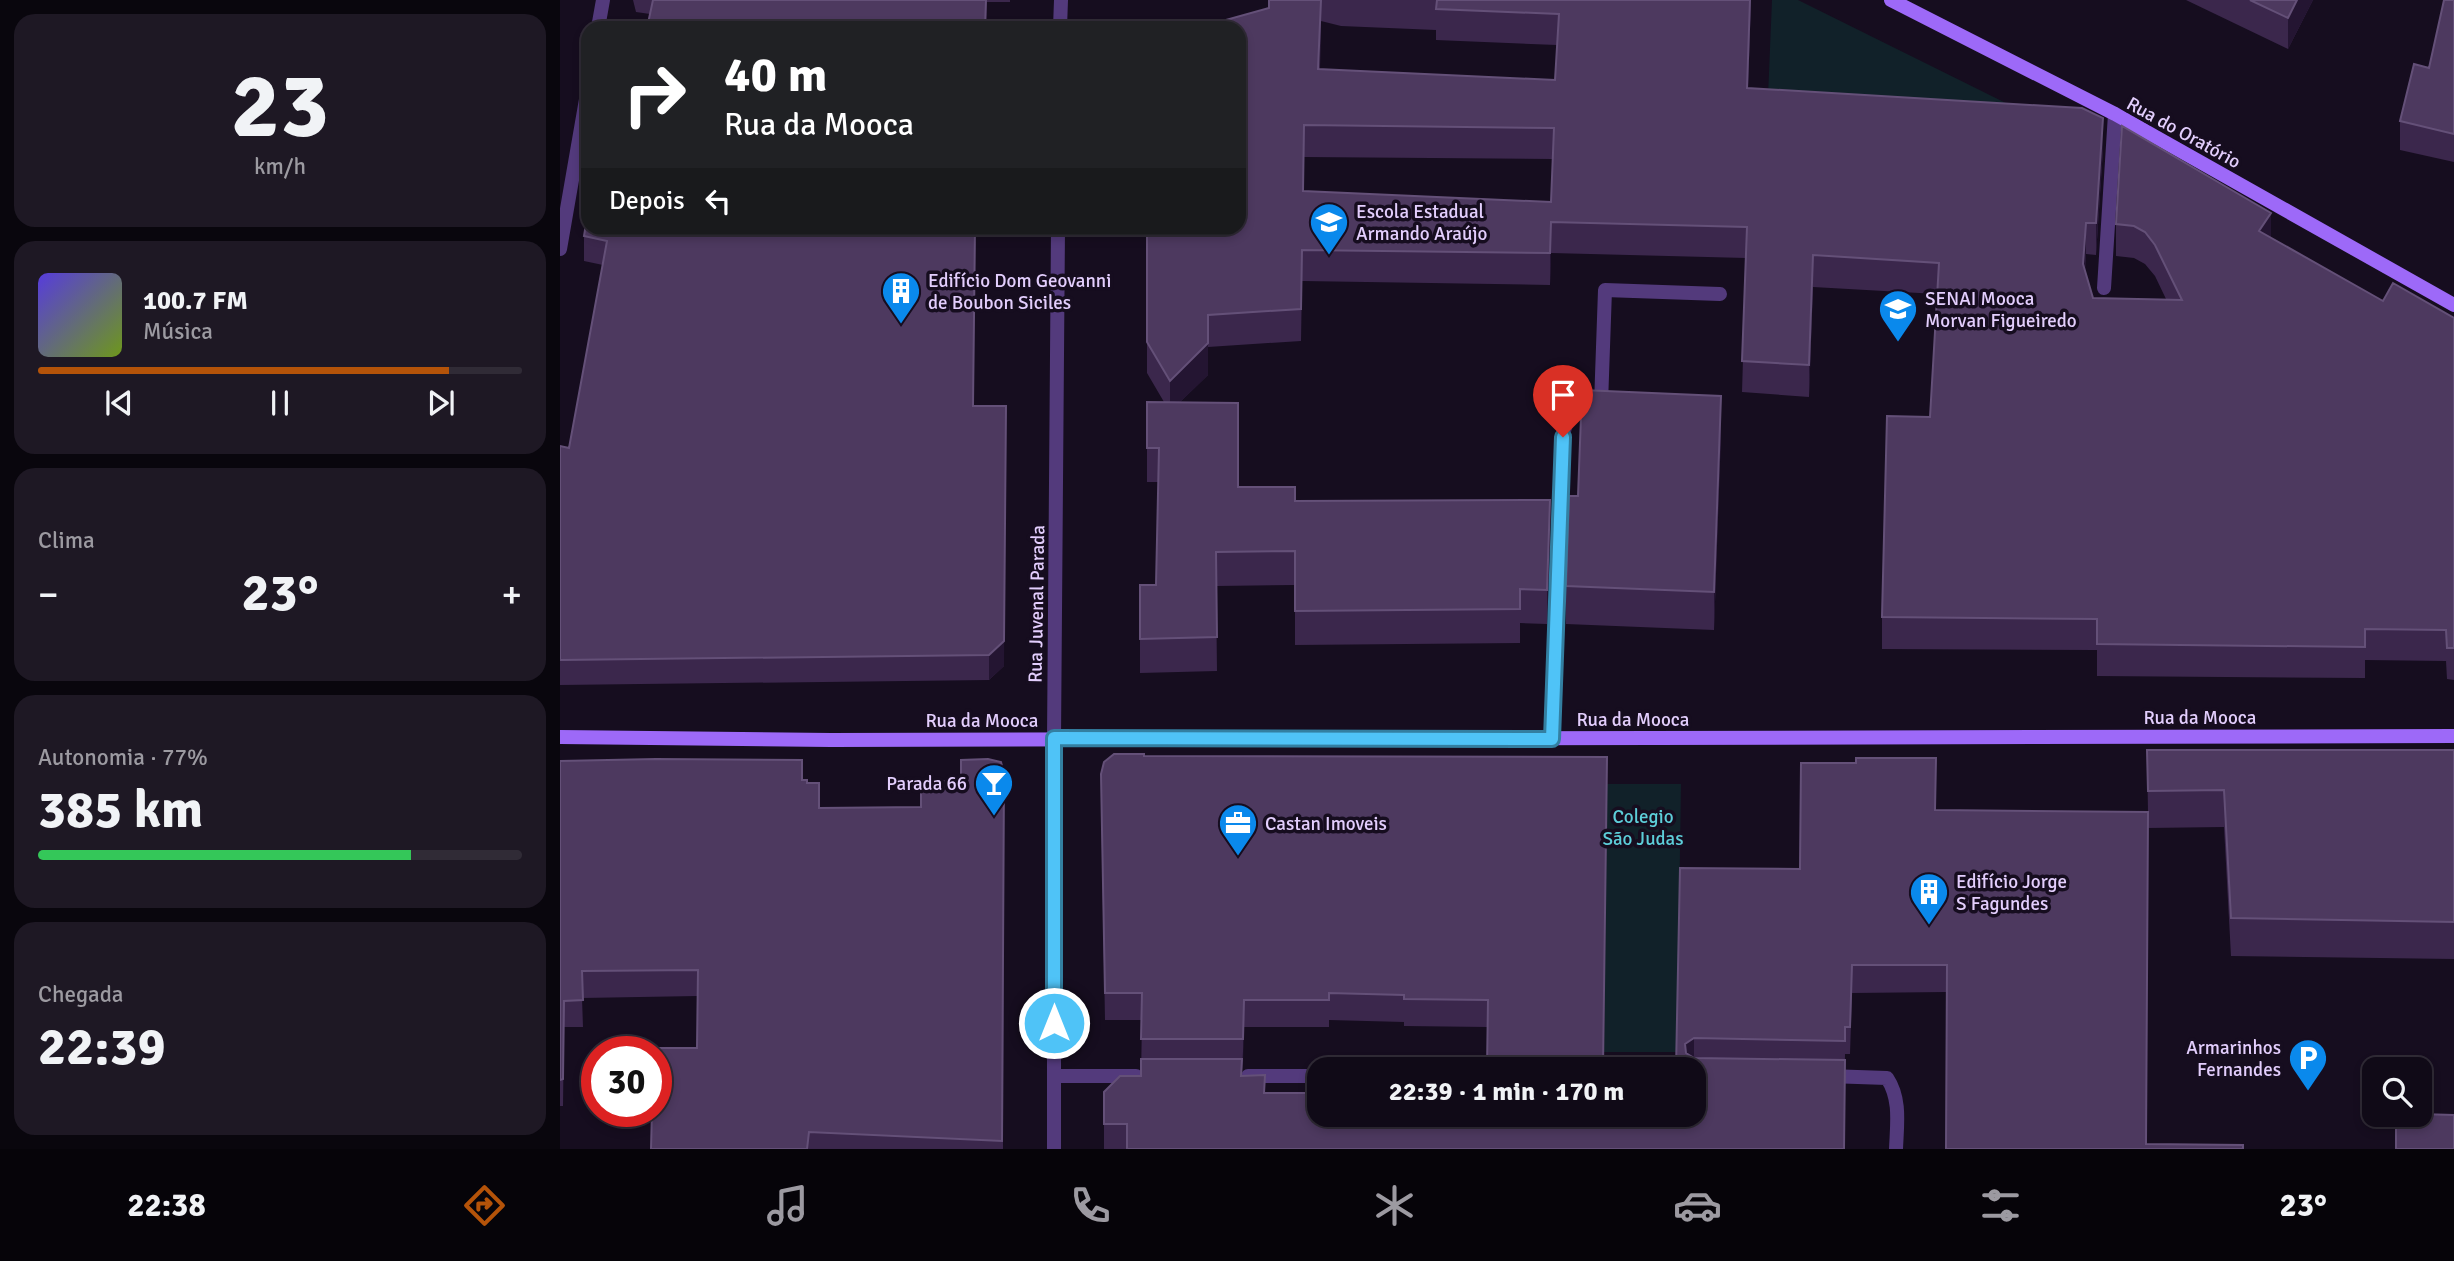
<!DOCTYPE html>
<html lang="pt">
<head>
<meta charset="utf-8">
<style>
	:root { --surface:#100a17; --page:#1e1824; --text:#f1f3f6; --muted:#9c9aa1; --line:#302b36; --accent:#b45309 }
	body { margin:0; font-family:Signika,sans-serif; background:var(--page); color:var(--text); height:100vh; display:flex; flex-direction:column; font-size:26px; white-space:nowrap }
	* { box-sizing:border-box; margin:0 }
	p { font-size:23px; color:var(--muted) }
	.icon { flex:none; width:38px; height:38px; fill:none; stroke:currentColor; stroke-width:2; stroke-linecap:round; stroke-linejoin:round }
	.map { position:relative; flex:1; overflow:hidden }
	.panel { display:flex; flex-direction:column; gap:14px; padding:14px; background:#09060d; width:560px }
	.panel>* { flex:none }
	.banner { position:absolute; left:21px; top:21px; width:665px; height:214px; border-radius:21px; box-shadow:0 4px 10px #0003,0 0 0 2px var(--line); background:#202124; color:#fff; overflow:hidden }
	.tools { position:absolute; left:1802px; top:1057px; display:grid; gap:14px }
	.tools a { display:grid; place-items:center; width:70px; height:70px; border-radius:14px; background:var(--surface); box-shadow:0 4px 10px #0003,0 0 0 2px var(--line); font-size:35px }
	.speed { position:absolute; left:21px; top:1036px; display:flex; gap:14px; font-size:35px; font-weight:700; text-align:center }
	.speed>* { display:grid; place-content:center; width:91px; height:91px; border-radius:50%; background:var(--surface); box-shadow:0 4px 10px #0003,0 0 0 2px var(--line); line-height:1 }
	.speed .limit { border:10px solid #d22; background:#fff; color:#111 }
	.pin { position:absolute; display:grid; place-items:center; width:60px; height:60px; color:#fff; margin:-72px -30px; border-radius:50% 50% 50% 0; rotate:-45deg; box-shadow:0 0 7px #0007 }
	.pin .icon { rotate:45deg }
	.me { position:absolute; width:77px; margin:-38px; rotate:0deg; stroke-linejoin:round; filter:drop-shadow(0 0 5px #0008) }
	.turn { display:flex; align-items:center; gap:24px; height:147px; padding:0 28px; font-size:32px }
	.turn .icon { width:91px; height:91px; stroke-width:2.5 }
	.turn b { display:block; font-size:49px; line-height:60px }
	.then { display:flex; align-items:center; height:66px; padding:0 28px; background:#0003; gap:14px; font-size:26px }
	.big { font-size:52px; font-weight:800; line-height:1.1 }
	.panel .tile { flex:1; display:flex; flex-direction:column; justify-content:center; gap:10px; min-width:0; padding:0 24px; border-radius:21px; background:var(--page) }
	.panel .dial { align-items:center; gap:0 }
	.dial b { font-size:91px; line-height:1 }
	.song { display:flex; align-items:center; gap:21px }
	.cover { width:84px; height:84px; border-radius:10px; background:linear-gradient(135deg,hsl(250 70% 55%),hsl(80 70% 35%)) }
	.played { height:7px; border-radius:4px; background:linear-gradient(90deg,var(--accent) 85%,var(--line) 85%) }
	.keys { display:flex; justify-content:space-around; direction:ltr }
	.heat { display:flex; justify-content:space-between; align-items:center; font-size:38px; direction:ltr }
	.charge { height:10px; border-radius:5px; background:linear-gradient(90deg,#34c759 77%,var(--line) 0) }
	.trip { position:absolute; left:747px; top:1057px; width:399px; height:70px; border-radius:21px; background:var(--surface); box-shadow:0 4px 10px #0003,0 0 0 2px var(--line); font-weight:800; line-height:70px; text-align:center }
	.tabs { display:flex; height:112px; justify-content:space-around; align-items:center; background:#060409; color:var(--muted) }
	.tabs .icon { width:49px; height:49px }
	.tabs .on { color:var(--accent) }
	.tabs b { font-size:32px; color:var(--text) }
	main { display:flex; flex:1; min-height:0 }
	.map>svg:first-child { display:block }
	.green { fill:#112129 }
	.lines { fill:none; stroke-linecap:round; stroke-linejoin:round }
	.lane { stroke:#533a7c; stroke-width:14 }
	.street { stroke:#533a7c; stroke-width:14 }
	.secondary { stroke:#9d69f8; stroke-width:14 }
	.wall { fill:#3b274c; fill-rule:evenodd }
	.shaded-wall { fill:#241532 }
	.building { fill:#4d395f; stroke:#645078; stroke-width:2; fill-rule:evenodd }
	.route-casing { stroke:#337fa1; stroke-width:18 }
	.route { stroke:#4fc3f7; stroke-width:12 }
	.labels { text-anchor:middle; stroke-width:7; stroke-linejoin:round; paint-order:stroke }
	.street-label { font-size:19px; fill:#e3cefd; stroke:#160d1f }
	.poi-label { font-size:19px; fill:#e3cefd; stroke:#160d1f; text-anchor:start }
	.park-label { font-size:19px; fill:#5dced9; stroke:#160d1f }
</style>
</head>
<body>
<main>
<section class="panel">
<div class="tile dial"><b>23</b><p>km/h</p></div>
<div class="tile">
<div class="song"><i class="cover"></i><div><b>100.7 FM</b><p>Música</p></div></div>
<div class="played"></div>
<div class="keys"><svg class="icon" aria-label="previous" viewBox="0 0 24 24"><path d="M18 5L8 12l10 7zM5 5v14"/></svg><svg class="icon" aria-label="pause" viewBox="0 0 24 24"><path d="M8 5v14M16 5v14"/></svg><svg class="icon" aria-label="next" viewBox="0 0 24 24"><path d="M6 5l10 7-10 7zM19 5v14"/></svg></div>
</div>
<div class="tile"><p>Clima</p>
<div class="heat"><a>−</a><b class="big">23°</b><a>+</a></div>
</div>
<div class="tile"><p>Autonomia · 77%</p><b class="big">385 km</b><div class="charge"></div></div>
<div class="tile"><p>Chegada</p><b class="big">22:39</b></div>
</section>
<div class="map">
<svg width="1894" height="1149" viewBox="0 0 1894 1149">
	<rect width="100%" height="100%" fill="#160d1f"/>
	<!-- green -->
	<path class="green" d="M1212,0H1238L1482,121H1207Z
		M1047,784H1121L1117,1052H1044Z"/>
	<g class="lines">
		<!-- lane -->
		<path class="lane" d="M992,739L1003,437C1006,413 1019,405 1041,404L1045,290L1160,294"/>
		<!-- street -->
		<path class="street" d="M38,28L43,0
			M500,28L501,0
			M0,249L28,88
			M1544,288L1555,114
			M494,1076H576
			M688,1076H760
			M1268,1076L1327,1078C1341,1099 1337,1124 1336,1149
			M494,1149V739L498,228"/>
		<!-- secondary -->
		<path class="secondary" d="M1331,0L1555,114L1894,305
			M0,737L271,740L1894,736"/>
	</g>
	<!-- wall -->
	<path class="wall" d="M73,0H450V2H427L426,28H87L90,14L76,12Z
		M709,0H1191L1188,89L1543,149L1536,255L1526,254L1525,270L1533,298L1606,299L1595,276L1585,264L1574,258L1556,256V224L1711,238L1823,301L1894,318V680L1887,679L1886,661L1805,660V678L1537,676V650L1322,649V617L1370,417L1377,294L1253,287L1249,397L1182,392L1186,258L991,253L990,285L742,281L741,341L648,347V375L620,402L678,487L735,501L990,534L987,624L960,623V643L735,645V585L656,586L657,671L580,673V585H596L599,482H587V402H604L587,373V228L709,8ZM761,21L781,26L876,30V40L997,45L995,80L760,69ZM744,157L993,159L991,202L743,191Z
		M1626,0H1753L1728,49Z
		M1894,0V162L1840,150V121L1869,68Z
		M28,212L414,406L444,666L429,680L0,685V446L9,448L43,265L24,261V236Z
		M1161,434L1154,630L1006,624V586L1018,496Z
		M1587,750H1894V959L1671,956L1664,827L1588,828L1386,1149L1387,992L1292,993L1290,1054H1285L1284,1149H544V1092L581,1076L582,1020H545L541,801L584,756L1047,757L928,1027L844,1026V1022L769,1020V1027H684L682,1076L705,1093L1134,1115L1120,868L1240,869L1376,785L1375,810L1588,812Z
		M0,761L242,780L247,783L259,808L361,807L401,781L444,774L443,1149H91L137,1048L138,996L22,998L23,1027H4L3,1106H0Z"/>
	<!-- shaded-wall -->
	<path class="shaded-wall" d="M426,0H427L426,28H425Z
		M761,0V21L758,100V69Z
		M1190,0H1191L1187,120V88Z
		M1737,0H1753L1728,49V18Z
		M1543,118V149L1536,255V223Z
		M1711,213V244L1699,231Z
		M991,222V253L990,285V253Z
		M1526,223V254L1523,295V264Z
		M1253,255V287L1249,397V365Z
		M648,343V375L610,412V381Z
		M1161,396V434L1154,630V592Z
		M446,431L444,666L429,680V655Z
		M990,500V534L987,624V590Z
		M684,1000V1027L683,1066V1039Z
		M1134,1038V1065L1128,1069L1125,1044Z"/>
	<!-- building -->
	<path class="building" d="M93,0H426L425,28H87Z
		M709,0H761L758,69L995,80L999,14L876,9L877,0H1190L1187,88L1522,108L1543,118L1536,223H1526L1523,264L1533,298L1622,300L1595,245L1585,232L1574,226L1556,224L1562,126L1711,213L1699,231L1823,301L1833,283L1894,318V648H1887L1886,630L1805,629V647L1537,644V619L1322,617L1327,416L1370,417L1379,263L1253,255L1249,365L1182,361L1187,227L991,222L990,253L742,250L741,309L648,315V343L610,381L587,342V228H679V28H655V23L709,8ZM744,125L994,128L991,202L743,191Z
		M1690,0H1737L1728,18Z
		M1884,0H1894V134L1840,121L1854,64L1869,68Z
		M28,212V228H415L413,406H446L444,641L429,655L0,660V446L9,448L47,241L24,236Z
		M1022,390L1161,396L1154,592L1006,586L1009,496H1018Z
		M587,402L678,403V487H735V501L990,500L987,590L960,589V609L735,611V551L656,552L657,637L580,639V585H596L599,448H587Z
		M1587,750H1894V922L1671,918L1664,790L1588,791Z
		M554,754H584V756L1047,757L1043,1069H927L928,1000L844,999V995L769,993V1000H684L683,1039H581L582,993H545L541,774L544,762Z
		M1296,758H1376L1375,810L1588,812L1586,1144L1683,1145V1149H1386L1387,965H1292L1290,1027H1285V1041L1134,1038L1125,1044L1126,1053L1134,1058L1285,1060L1284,1149H567V1124H544V1092L560,1076H581V1059H682L681,1076L705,1075L704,1093H760V1115H1134V1069H1116L1120,868L1240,869L1241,763H1296Z
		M96,759L242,760V780H247V783H259V808L361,807V781H401V760L428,759L441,762L444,774L442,1141L249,1132L247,1149H91L92,1111H96V1052H92V1048H137L138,970L22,971L23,1000L4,1001L3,1079L0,1080V761Z
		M1860,1114L1894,1115V1149H1836V1115Z"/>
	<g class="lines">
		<!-- route casing -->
		<g class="route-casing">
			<path id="route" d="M494,1023V738L992,739L1003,437"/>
		</g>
		<!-- route -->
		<use href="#route" class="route"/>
	</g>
	<!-- icons -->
	<defs>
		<g id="school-pin" transform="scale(2.0125)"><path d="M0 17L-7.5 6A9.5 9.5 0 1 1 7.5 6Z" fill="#0a89ec" stroke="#160d1f"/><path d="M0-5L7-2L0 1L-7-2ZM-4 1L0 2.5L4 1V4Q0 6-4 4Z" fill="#fff"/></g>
		<g id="building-pin" transform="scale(2.0125)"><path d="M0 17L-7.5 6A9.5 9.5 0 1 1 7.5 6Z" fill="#0a89ec" stroke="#160d1f"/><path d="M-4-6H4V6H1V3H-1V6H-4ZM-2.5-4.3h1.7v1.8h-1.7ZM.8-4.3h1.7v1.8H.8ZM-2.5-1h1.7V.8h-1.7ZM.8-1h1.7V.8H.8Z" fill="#fff"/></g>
		<g id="university-pin" transform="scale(2.0125)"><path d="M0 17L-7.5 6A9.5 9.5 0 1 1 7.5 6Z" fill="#0a89ec" stroke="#160d1f"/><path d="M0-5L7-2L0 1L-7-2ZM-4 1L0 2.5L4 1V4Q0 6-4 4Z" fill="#fff"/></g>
		<g id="bar-pin" transform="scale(2.0125)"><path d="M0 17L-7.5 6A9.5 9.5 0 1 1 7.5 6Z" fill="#0a89ec" stroke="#160d1f"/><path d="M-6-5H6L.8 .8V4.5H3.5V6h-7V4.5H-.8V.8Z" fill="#fff"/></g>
		<g id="office-pin" transform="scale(2.0125)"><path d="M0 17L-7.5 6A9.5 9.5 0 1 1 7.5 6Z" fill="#0a89ec" stroke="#160d1f"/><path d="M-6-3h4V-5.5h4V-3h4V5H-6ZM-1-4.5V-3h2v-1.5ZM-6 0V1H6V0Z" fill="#fff"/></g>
		<g id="parking-pin" transform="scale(2.0125)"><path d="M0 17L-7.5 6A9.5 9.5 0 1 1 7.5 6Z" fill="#0a89ec" stroke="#160d1f"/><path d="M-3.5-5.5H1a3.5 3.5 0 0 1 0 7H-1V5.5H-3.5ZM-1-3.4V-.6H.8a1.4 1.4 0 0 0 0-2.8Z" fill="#fff"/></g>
	</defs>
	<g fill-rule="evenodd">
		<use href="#school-pin" x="769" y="222"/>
		<use href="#building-pin" x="341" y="291"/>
		<use href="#university-pin" x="1338" y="309"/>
		<use href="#bar-pin" x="434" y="783"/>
		<use href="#office-pin" x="678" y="823"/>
		<use href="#building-pin" x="1369" y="892"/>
		<use href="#parking-pin" x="1748" y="1058"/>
	</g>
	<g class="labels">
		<!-- street labels -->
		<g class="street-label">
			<text transform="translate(1624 132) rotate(29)" y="7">Rua do Oratório</text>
			<text transform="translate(476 604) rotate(-89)" y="7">Rua Juvenal Parada</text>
			<text x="1640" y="724">Rua da Mooca</text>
			<text x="1073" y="726">Rua da Mooca</text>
			<text x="422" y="727">Rua da Mooca</text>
		</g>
		<!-- poi labels -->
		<g class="poi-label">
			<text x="796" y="218">Escola Estadual<tspan x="796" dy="22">Armando Araújo</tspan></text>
			<text x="368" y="287">Edifício Dom Geovanni<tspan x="368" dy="22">de Boubon Siciles</tspan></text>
			<text x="1365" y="305">SENAI Mooca<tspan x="1365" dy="22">Morvan Figueiredo</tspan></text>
			<text x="407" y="790" text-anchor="end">Parada 66</text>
			<text x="705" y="830">Castan Imoveis</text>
			<text x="1396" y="888">Edifício Jorge<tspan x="1396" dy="22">S Fagundes</tspan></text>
			<text x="1721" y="1054" text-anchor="end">Armarinhos<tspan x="1721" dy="22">Fernandes</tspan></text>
		</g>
		<!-- park labels -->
		<g class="park-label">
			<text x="1083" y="823">Colegio<tspan x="1083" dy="22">São Judas</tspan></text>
		</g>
	</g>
</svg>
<div class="tools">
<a><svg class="icon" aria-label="search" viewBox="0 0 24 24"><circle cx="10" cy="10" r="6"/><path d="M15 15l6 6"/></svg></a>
</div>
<div class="speed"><div class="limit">30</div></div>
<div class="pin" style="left:1003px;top:437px;background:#d93025"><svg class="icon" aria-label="arrive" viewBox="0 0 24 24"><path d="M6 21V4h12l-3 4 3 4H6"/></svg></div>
<svg class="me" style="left:494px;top:1023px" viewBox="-20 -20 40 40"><circle r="17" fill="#4fc3f7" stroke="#fff" stroke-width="3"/><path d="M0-11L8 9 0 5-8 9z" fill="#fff"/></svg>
<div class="trip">22:39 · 1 min · 170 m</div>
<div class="banner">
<div class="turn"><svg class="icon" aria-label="right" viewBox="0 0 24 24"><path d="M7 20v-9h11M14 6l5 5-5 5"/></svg><div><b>40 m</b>Rua da Mooca</div></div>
<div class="then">Depois<svg class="icon" aria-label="left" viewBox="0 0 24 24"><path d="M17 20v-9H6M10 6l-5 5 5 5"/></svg></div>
</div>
</div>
</main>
<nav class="tabs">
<b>22:38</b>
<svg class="icon on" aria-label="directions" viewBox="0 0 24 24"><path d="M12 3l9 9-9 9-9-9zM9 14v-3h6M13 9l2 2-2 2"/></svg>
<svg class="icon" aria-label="music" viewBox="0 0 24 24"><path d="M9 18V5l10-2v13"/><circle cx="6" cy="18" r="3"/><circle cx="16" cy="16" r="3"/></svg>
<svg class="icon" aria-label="phone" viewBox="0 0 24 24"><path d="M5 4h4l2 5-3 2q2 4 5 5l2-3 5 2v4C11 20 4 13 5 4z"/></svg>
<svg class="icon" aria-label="climate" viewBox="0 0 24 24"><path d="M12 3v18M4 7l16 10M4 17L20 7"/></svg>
<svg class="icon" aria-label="car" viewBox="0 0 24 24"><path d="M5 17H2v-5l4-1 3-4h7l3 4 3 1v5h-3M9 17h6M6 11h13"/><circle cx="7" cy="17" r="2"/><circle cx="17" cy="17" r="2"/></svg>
<svg class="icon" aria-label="filters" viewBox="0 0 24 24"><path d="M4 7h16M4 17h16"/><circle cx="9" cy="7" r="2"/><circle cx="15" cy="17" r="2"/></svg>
<b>23°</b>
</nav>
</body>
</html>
